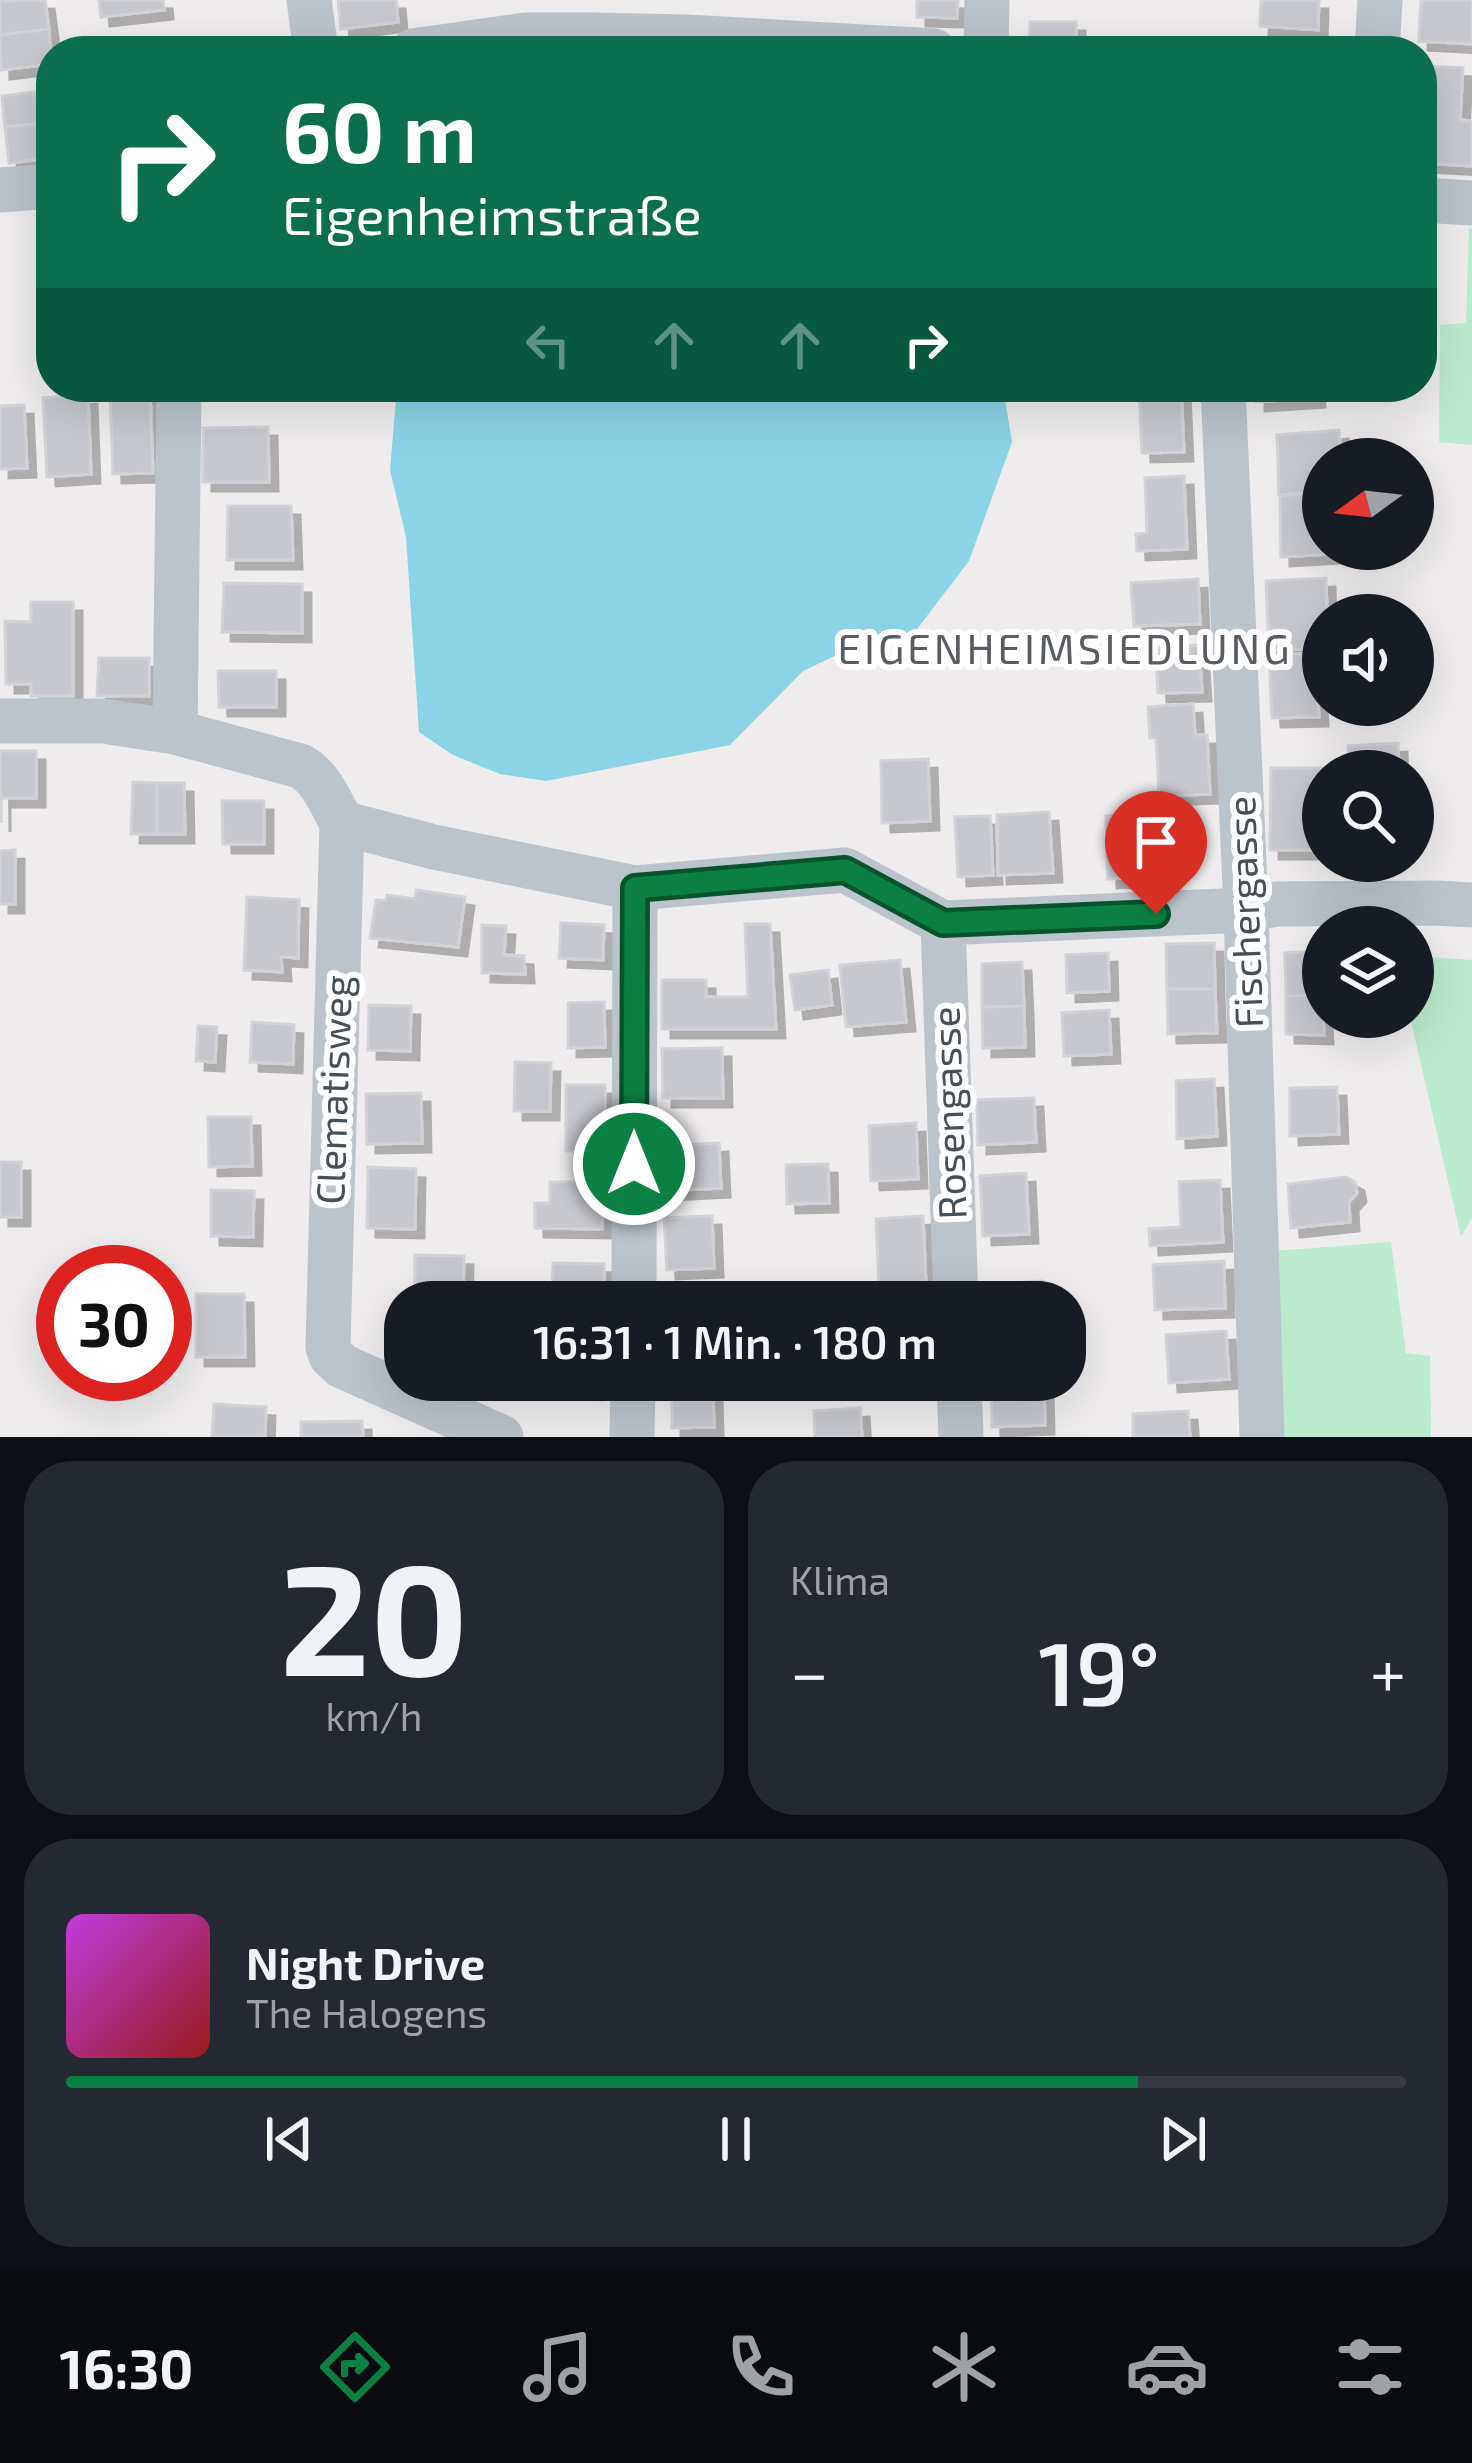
<!DOCTYPE html>
<html lang="de">
<head>
<meta charset="utf-8">
<style>
	:root { --surface:#171b24; --page:#242831; --text:#f1f3f6; --muted:#9ea1a6; --line:#363941; --accent:#0b8043 }
	body { margin:0; font-family:"Exo 2",sans-serif; background:var(--page); color:var(--text); height:100vh; display:flex; flex-direction:column; font-size:45px; white-space:nowrap }
	* { box-sizing:border-box; margin:0 }
	p { font-size:39px; color:var(--muted) }
	.icon { flex:none; width:66px; height:66px; fill:none; stroke:currentColor; stroke-width:2; stroke-linecap:round; stroke-linejoin:round }
	.map { position:relative; height:1437px; overflow:hidden }
	.sheet { display:flex; flex-direction:column; gap:24px; padding:24px; background:#0d0f14; flex:1 }
	.sheet>* { flex:none }
	.guide { position:absolute; left:36px; top:36px; width:1401px; height:366px; border-radius:48px; box-shadow:0 12px 48px #0002; background:#0b6e4f; color:#fff; overflow:hidden }
	.needle { width:78px; rotate:255deg }
	.controls { position:absolute; left:1302px; top:438px; display:grid; gap:24px }
	.controls a { display:grid; place-items:center; width:132px; height:132px; border-radius:50%; background:var(--surface); box-shadow:0 12px 48px #0002; font-size:60px }
	.speed { position:absolute; left:36px; top:1245px; display:flex; gap:24px; font-size:60px; font-weight:700; text-align:center }
	.speed>* { display:grid; place-content:center; width:156px; height:156px; border-radius:50%; background:var(--surface); box-shadow:0 12px 48px #0002; line-height:1 }
	.speed .limit { border:18px solid #d22; background:#fff; color:#111 }
	.pin { position:absolute; display:grid; place-items:center; width:102px; height:102px; color:#fff; margin:-123px -51px; border-radius:50% 50% 50% 0; rotate:-45deg; box-shadow:0 0 12px #0007 }
	.pin .icon { rotate:45deg }
	.me { position:absolute; width:132px; margin:-66px; rotate:0deg; stroke-linejoin:round; filter:drop-shadow(0 0 9px #0008) }
	.turn { display:flex; align-items:center; gap:42px; height:252px; padding:0 48px; font-size:54px }
	.turn .icon { width:156px; height:156px; stroke-width:2.5 }
	.turn b { display:block; font-size:84px; line-height:102px }
	.lanes { display:flex; align-items:center; height:114px; padding:0 48px; background:#0003; justify-content:center; gap:60px; direction:ltr }
	.lanes .off { opacity:.35 }
	.big { font-size:90px; font-weight:600; line-height:1.1 }
	.sheet .tile { flex:1; display:flex; flex-direction:column; justify-content:center; gap:18px; min-width:0; padding:0 42px; border-radius:48px; background:var(--page) }
	.sheet .dial { align-items:center; gap:0 }
	.dial b { font-size:156px; line-height:1 }
	.song { display:flex; align-items:center; gap:36px }
	.cover { width:144px; height:144px; border-radius:18px; background:linear-gradient(135deg,hsl(290 70% 55%),hsl(0 70% 35%)) }
	.played { height:12px; border-radius:6px; background:linear-gradient(90deg,var(--accent) 80%,var(--line) 80%) }
	.keys { display:flex; justify-content:space-around; direction:ltr }
	.heat { display:flex; justify-content:space-between; align-items:center; font-size:66px; direction:ltr }
	.sheet .tiles { flex:1; display:grid; gap:24px; grid-template-columns:1fr 1fr }
	.tile:last-child { grid-column:span 2 }
	.trip { position:absolute; left:384px; top:1281px; width:702px; height:120px; border-radius:48px; background:var(--surface); box-shadow:0 12px 48px #0002; font-weight:600; line-height:120px; text-align:center }
	.dock { display:flex; height:192px; justify-content:space-around; align-items:center; background:#090b0e; color:var(--muted) }
	.dock .icon { width:84px; height:84px }
	.dock .selected { color:var(--accent) }
	.dock b { font-size:54px; color:var(--text) }
	.map>svg:first-child { display:block }
	.green { fill:#bbebce }
	.water { fill:#8bd3e6 }
	.building { fill:#c6c8ce; stroke:#d0d2d7; stroke-width:3; filter:url(#shadow) }
	.lines { fill:none; stroke-linecap:round; stroke-linejoin:round }
	.minor { stroke:#bbc3cb; stroke-width:45 }
	.route-casing { stroke:#07532c; stroke-width:30 }
	.route { stroke:#0b8043; stroke-width:21 }
	.labels { text-anchor:middle; stroke-width:12; stroke-linejoin:round; paint-order:stroke }
	.street-label { font-size:39px; fill:#454f58; stroke:#fff }
	.neighbourhood-label { font-size:42px; letter-spacing:3px; fill:#595c60; stroke:#fff }
</style>
</head>
<body>
<div class="map">
<svg width="1472" height="1437" viewBox="0 0 1472 1437">
	<defs>
		<filter id="shadow"><feDropShadow dx="9" dy="9" stdDeviation="0" flood-color="#0004"/></filter>
	</defs>
	<rect width="100%" height="100%" fill="#eeecec"/>
	<!-- green -->
	<path class="green" d="M1469,228L1472,229V445L1439,442L1440,325L1466,323Z
		M1413,956L1472,960V1218L1461,1237L1410,1017H1413Z
		M1391,1242L1406,1353L1430,1356L1431,1437H1281L1274,1251Z"/>
	<!-- water -->
	<path class="water" d="M397,387H1003L1012,442L969,561L914,633H883L803,671L730,745L546,781L500,774L453,755L419,732L406,537L390,470Z"/>
	<!-- building -->
	<path class="building" d="M45,0L49,29L0,35V1Z
		M99,0H163L164,10L101,17Z
		M338,0H396L398,22L341,29Z
		M917,0H958L957,18L917,17Z
		M1261,0H1319L1318,30L1260,26Z
		M1421,0H1472V44L1419,41Z
		M1030,22H1076V51H1029Z
		M49,29L51,64L1,70L0,35Z
		M1422,66L1463,68L1460,120L1472,121V166L1422,163Z
		M51,90V122L5,127L2,96Z
		M51,122V158L9,163L5,127Z
		M1139,387H1181L1184,452L1142,453Z
		M1256,387H1315L1316,398L1256,402Z
		M150,390L153,473L113,474L110,393Z
		M88,395L91,474L47,477L43,398Z
		M24,405L27,468L0,469V406Z
		M268,427L269,482H203V428Z
		M1339,430L1341,459H1323V491L1279,495L1277,435Z
		M1184,476L1187,549L1137,551L1136,534L1147,533L1145,478Z
		M1323,492V549H1348V553L1281,557L1280,496Z
		M228,506H291L293,560H227Z
		M1326,578L1327,615H1323V649L1269,650L1266,581Z
		M1198,579L1200,624L1134,626L1131,583Z
		M224,583L302,584V633L222,632Z
		M31,602H73V696H31V684H6L5,621L31,622Z
		M1199,645L1202,692L1158,693L1155,647Z
		M1315,653L1319,717L1272,718L1269,655Z
		M99,658H149V696H97Z
		M218,671H276V707H219Z
		M1193,704L1195,735H1207L1210,794L1159,796L1156,737L1150,738L1148,707Z
		M1398,743L1399,771H1349L1348,746Z
		M0,751H36V798H1V823Z
		M928,759L930,821L882,823L881,761Z
		M1271,768H1331V771H1323V850H1270Z
		M133,782L157,783V834H131Z
		M157,783H184L185,834H157Z
		M222,801H264V844H223Z
		M1049,812L1053,873L998,875L997,815Z
		M1178,813L1181,861L1170,876L1108,879L1106,816Z
		M990,816L993,875L958,877L955,817Z
		M15,850V904H0V851Z
		M416,890L465,897L458,947L370,938L376,900L386,901L387,895L415,899Z
		M247,897L299,900L298,958L281,957L282,972L244,970Z
		M561,923L604,925L603,960L559,958Z
		M745,924H770L776,1029H662V980H706V997H748Z
		M482,925L506,926L504,955L524,956L525,974L482,973Z
		M1214,943L1215,989H1167L1166,944Z
		M1322,951V995L1286,996L1285,953Z
		M1108,953L1109,991L1067,993L1066,955Z
		M900,960L906,1022L846,1027L840,965Z
		M1022,962L1024,1006L982,1007V964Z
		M828,970L832,1005L795,1010L790,975Z
		M1167,989H1215L1217,1033L1168,1034Z
		M1322,995L1324,1035L1286,1034V996Z
		M604,1002L605,1047L568,1048V1003Z
		M369,1005L411,1006L410,1051L368,1050Z
		M1024,1006L1025,1047L983,1048L982,1007Z
		M1109,1010L1111,1054L1064,1056L1062,1013Z
		M252,1022L294,1025L293,1064L250,1062Z
		M198,1026L217,1027L215,1062L196,1061Z
		M722,1048L723,1098H663L662,1049Z
		M515,1062L551,1063L550,1111H514Z
		M1214,1079L1217,1136L1177,1139L1176,1081Z
		M566,1085H605L604,1151H566Z
		M1337,1087L1339,1134L1290,1136V1088Z
		M421,1093L422,1143L367,1144L366,1094Z
		M1034,1098L1036,1142L978,1145L977,1100Z
		M208,1117H251L252,1166L209,1167Z
		M916,1123L918,1179L871,1181L869,1126Z
		M719,1143L721,1188L663,1191L661,1146Z
		M0,1162H21V1217H0Z
		M828,1164L829,1203L787,1204L786,1165Z
		M368,1167L416,1169L415,1229L367,1228Z
		M1026,1173L1029,1234L983,1236L980,1176Z
		M1346,1177L1355,1182L1357,1193L1349,1202L1350,1222L1291,1228L1288,1184Z
		M1220,1180L1223,1242L1150,1246L1149,1229L1181,1227L1179,1182Z
		M550,1182H603L602,1229L535,1228V1203H550Z
		M211,1190L254,1191L253,1237L211,1236Z
		M712,1216L714,1268L667,1270L664,1218Z
		M923,1216L926,1285L879,1288L876,1219Z
		M415,1255L464,1256L463,1302H415Z
		M1224,1261L1225,1308L1155,1310L1153,1265Z
		M553,1263L604,1264V1302H552Z
		M1042,1281L1043,1302H991V1284Z
		M196,1294H244L245,1357H196Z
		M1226,1331L1229,1379L1169,1383L1166,1335Z
		M554,1380H594L593,1391L553,1388Z
		M671,1380H713V1390H672Z
		M991,1380H1044L1045,1425L992,1427Z
		M672,1390H713L714,1427L672,1428Z
		M214,1404L266,1407L265,1437H212Z
		M860,1408L862,1437H815L814,1411Z
		M1188,1411L1190,1437H1133V1414Z
		M362,1421L363,1437H301V1422Z"/>
	<g class="lines">
		<!-- minor -->
		<path class="minor" d="M309,0L316,51
			M413,51L525,35H593L686,37L934,51
			M986,51L987,0
			M1377,51L1380,0
			M0,190L51,186
			M1422,200L1472,203
			M1223,387L1246,910L1262,1437
			M0,721H103L175,732L300,766C322,778 330,802 342,823L328,1347L331,1356L342,1366L501,1437
			M175,732L179,387
			M342,823L434,847L635,888L845,870L943,923L1246,910L1276,904L1435,903L1472,905
			M943,923L956,1302
			M634,1302L635,888
			M959,1380L961,1437
			M632,1437L633,1380"/>
	</g>
	<g class="lines">
		<!-- route casing -->
		<g class="route-casing">
			<path id="route" d="M634,1164L635,888L845,870L943,923L1156,914"/>
		</g>
		<!-- route -->
		<use href="#route" class="route"/>
	</g>
	<g class="labels">
		<!-- street labels -->
		<g class="street-label">
			<text transform="translate(1245 912) rotate(-92)" y="14">Fischergasse</text>
			<text transform="translate(334 1090) rotate(-88)" y="14">Clematisweg</text>
			<text transform="translate(949 1113) rotate(-92)" y="14">Rosengasse</text>
		</g>
		<!-- neighbourhood labels -->
		<g class="neighbourhood-label">
			<text x="1065" y="664">EIGENHEIMSIEDLUNG</text>
		</g>
	</g>
</svg>
<div class="controls">
<a><svg class="needle" viewBox="-14 -14 28 28"><path d="M0-13l5 13h-10z" fill="#e53935"/><path d="M0 13l5-13h-10z" fill="#9ea1a6"/></svg></a>
<a><svg class="icon" aria-label="sound" viewBox="0 0 24 24"><path d="M4 9h4l5-4v14l-5-4H4zM17 9q2 3 0 6"/></svg></a>
<a><svg class="icon" aria-label="search" viewBox="0 0 24 24"><circle cx="10" cy="10" r="6"/><path d="M15 15l6 6"/></svg></a>
<a><svg class="icon" aria-label="layers" viewBox="0 0 24 24"><path d="M12 4l9 5-9 5-9-5zM3 14l9 5 9-5"/></svg></a>
</div>
<div class="speed"><div class="limit">30</div></div>
<div class="pin" style="left:1156px;top:914px;background:#d93025"><svg class="icon" aria-label="arrive" viewBox="0 0 24 24"><path d="M6 21V4h12l-3 4 3 4H6"/></svg></div>
<svg class="me" style="left:634px;top:1164px" viewBox="-20 -20 40 40"><circle r="17" fill="#0b8043" stroke="#fff" stroke-width="3"/><path d="M0-11L8 9 0 5-8 9z" fill="#fff"/></svg>
<div class="trip">16:31 · 1 Min. · 180 m</div>
<div class="guide">
<div class="turn"><svg class="icon" aria-label="right" viewBox="0 0 24 24"><path d="M7 20v-9h11M14 6l5 5-5 5"/></svg><div><b>60 m</b>Eigenheimstraße</div></div>
<div class="lanes"><svg class="icon off" aria-label="left" viewBox="0 0 24 24"><path d="M17 20v-9H6M10 6l-5 5 5 5"/></svg><svg class="icon off" aria-label="ahead" viewBox="0 0 24 24"><path d="M12 20V5M6 11l6-6 6 6"/></svg><svg class="icon off" aria-label="ahead" viewBox="0 0 24 24"><path d="M12 20V5M6 11l6-6 6 6"/></svg><svg class="icon" aria-label="right" viewBox="0 0 24 24"><path d="M7 20v-9h11M14 6l5 5-5 5"/></svg></div>
</div>
</div>
<section class="sheet">
<div class="tiles">
<div class="tile dial"><b>20</b><p>km/h</p></div>
<div class="tile"><p>Klima</p>
<div class="heat"><a>−</a><b class="big">19°</b><a>+</a></div>
</div>
<div class="tile">
<div class="song"><i class="cover"></i><div><b>Night Drive</b><p>The Halogens</p></div></div>
<div class="played"></div>
<div class="keys"><svg class="icon" aria-label="previous" viewBox="0 0 24 24"><path d="M18 5L8 12l10 7zM5 5v14"/></svg><svg class="icon" aria-label="pause" viewBox="0 0 24 24"><path d="M8 5v14M16 5v14"/></svg><svg class="icon" aria-label="next" viewBox="0 0 24 24"><path d="M6 5l10 7-10 7zM19 5v14"/></svg></div>
</div>
</div>
</section>
<nav class="dock">
<b>16:30</b>
<svg class="icon selected" aria-label="directions" viewBox="0 0 24 24"><path d="M12 3l9 9-9 9-9-9zM9 14v-3h6M13 9l2 2-2 2"/></svg>
<svg class="icon" aria-label="music" viewBox="0 0 24 24"><path d="M9 18V5l10-2v13"/><circle cx="6" cy="18" r="3"/><circle cx="16" cy="16" r="3"/></svg>
<svg class="icon" aria-label="phone" viewBox="0 0 24 24"><path d="M5 4h4l2 5-3 2q2 4 5 5l2-3 5 2v4C11 20 4 13 5 4z"/></svg>
<svg class="icon" aria-label="climate" viewBox="0 0 24 24"><path d="M12 3v18M4 7l16 10M4 17L20 7"/></svg>
<svg class="icon" aria-label="car" viewBox="0 0 24 24"><path d="M5 17H2v-5l4-1 3-4h7l3 4 3 1v5h-3M9 17h6M6 11h13"/><circle cx="7" cy="17" r="2"/><circle cx="17" cy="17" r="2"/></svg>
<svg class="icon" aria-label="filters" viewBox="0 0 24 24"><path d="M4 7h16M4 17h16"/><circle cx="9" cy="7" r="2"/><circle cx="15" cy="17" r="2"/></svg>
</nav>
</body>
</html>
